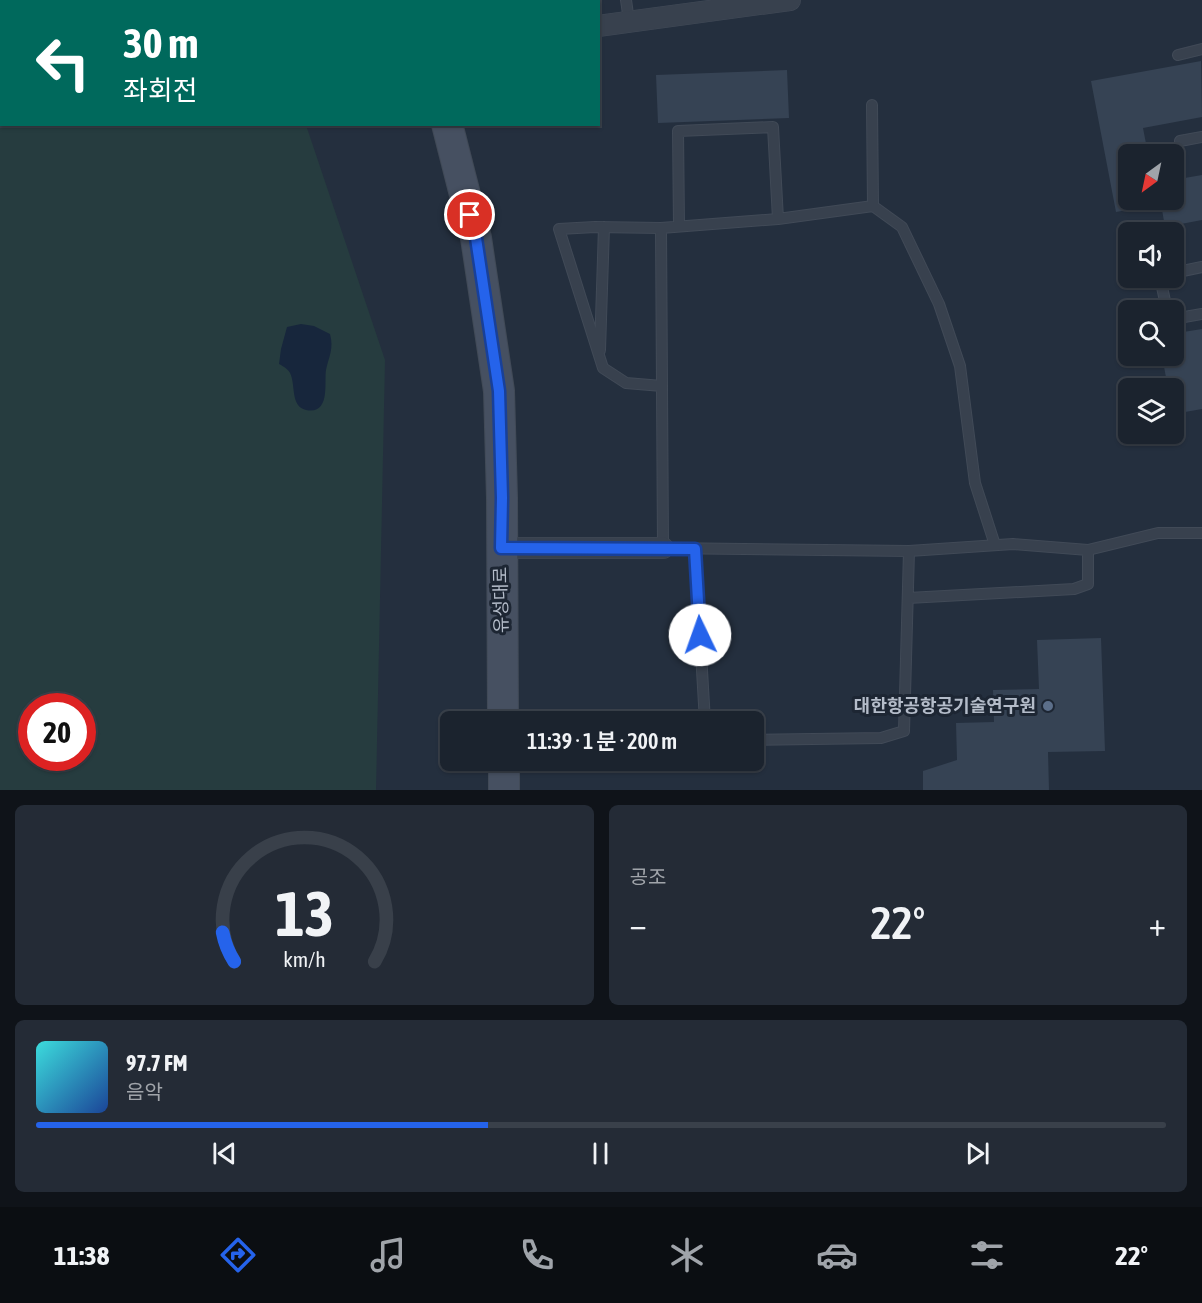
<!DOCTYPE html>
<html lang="ko">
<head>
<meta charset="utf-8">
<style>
	:root { --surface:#1b232e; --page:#242b36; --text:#f1f3f6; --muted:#a0a4aa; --line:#39404a; --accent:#2563eb }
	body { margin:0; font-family:"Asap Condensed","Noto Sans KR",sans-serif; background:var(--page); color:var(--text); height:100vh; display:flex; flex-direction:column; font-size:22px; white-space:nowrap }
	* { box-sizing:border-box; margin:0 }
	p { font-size:20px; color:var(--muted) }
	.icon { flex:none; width:33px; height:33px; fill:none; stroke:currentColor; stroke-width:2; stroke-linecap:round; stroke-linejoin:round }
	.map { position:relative; height:790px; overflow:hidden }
	.panel { display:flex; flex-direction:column; gap:15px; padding:15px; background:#0f1319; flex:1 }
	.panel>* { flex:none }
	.banner { position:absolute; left:0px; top:0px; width:600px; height:126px; box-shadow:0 2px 4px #0004,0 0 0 2px var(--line); background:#00695c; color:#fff; overflow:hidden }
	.needle { width:39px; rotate:213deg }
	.controls { position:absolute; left:1118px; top:144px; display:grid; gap:12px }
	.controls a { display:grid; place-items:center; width:66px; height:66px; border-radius:9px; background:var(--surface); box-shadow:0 2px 4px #0004,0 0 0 2px var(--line); font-size:30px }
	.speed { position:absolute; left:18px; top:693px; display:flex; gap:12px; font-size:30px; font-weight:700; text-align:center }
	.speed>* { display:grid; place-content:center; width:78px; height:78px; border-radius:50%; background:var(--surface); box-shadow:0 2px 4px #0004,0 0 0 2px var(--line); line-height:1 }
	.speed .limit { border:9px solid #d22; background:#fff; color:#111 }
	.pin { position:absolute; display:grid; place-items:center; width:51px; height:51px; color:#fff; margin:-26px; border:3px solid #fff; border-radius:50%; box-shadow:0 2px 6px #0007 }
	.me { position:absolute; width:66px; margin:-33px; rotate:357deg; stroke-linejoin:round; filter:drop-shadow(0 0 4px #0008) }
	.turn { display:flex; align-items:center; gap:21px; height:126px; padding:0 24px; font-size:27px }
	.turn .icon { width:78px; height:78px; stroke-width:2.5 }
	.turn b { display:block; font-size:42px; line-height:51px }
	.big { font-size:45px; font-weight:600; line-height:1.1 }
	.panel .widget { flex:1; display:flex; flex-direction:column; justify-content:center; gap:9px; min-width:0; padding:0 21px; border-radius:9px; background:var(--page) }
	.panel .dial { align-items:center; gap:0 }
	.dial svg { height:156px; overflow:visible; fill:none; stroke:var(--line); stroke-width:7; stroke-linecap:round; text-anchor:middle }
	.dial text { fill:var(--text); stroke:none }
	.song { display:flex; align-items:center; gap:18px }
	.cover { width:72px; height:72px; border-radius:9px; background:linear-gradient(135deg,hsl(180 70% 55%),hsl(220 70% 35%)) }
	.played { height:6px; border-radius:3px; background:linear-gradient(90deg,var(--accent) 40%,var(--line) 40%) }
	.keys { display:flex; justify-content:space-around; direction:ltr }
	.heat { display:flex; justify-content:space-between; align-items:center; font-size:33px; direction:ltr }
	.panel .tiles { flex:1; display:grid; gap:15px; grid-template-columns:1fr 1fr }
	.widget:last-child { grid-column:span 2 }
	.trip { position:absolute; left:440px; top:711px; width:324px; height:60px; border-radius:9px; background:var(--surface); box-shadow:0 2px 4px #0004,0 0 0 2px var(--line); font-weight:600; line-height:60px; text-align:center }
	.dock { display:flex; height:96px; justify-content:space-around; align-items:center; background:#0b0e12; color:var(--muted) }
	.dock .icon { width:42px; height:42px }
	.dock .on { color:var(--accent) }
	.dock b { font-size:27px; color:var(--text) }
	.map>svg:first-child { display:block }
	.green { fill:#263c3f; fill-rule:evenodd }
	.water { fill:#17263c }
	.building { fill:#364354 }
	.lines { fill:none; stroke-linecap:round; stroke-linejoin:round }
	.service-casing { stroke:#414a57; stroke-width:12 }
	.minor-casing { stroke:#414a57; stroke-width:22 }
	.secondary-casing { stroke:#414a57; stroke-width:32 }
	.service { stroke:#38414e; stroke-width:10 }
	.minor { stroke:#38414e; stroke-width:21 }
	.secondary { stroke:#465061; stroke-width:30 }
	.route-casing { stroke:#184099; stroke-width:15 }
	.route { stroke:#2563eb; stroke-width:10 }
	.service-dot { fill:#5c6f8a; stroke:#1d2633; stroke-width:2 }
	.labels { text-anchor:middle; stroke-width:6; stroke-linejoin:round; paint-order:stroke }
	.street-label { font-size:18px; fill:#b4bcc9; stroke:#1d2633 }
	.poi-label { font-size:18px; font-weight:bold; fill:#b4bcc9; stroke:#1d2633; text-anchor:end }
</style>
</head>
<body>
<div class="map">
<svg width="1202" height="790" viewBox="0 0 1202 790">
	<rect width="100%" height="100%" fill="#242f3e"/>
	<!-- green -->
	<path class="green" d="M0,0H265V1L2,2V124L306,125L385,360L376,790H0ZM32,706H82V758H32Z"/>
	<!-- water -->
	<path class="water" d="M301,324L314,326L330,334C334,349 329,356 326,370C324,382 331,415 306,410C290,406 296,385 290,373C288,369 283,366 279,364L281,349L287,327Z"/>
	<!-- building -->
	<path class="building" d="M1201,61L1202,117L1143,128L1148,154H1128V200H1173V180L1202,175V220L1165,227L1161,204L1116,212L1091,81Z
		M787,70L789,118L658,123L656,75Z
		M1202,329V409L1185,412L1181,386L1168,388L1162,356H1173V348L1179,347L1177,333Z
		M1101,638L1105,751L1048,752L1049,790H923V771L957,760L956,723L994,722L993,690L1039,689L1037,640Z"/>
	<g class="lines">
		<!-- service casing -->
		<g class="service-casing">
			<path id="service" d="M492,0V2
				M626,0L629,21
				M1178,55L1202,49
				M872,105L873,206
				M1180,141L1202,137
				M679,226L678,131L773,127L778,219
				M661,228L595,227L559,229L603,368L626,383L662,386
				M1173,273L1202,267
				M1160,278L1167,310
				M1173,319L1202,314
				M600,350L604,227
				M695,549L705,722
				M909,551L1013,544L1088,550L1158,533H1202
				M908,598L1074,589L1088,584V550
				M753,740L881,738L904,731L909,551L663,548L661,228L778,219L873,206L902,227L939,304L960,366L975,483L995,545"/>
		</g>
		<!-- minor casing -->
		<g class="minor-casing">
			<path id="minor" d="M598,26L790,0
				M501,548H663"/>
		</g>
		<!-- secondary casing -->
		<g class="secondary-casing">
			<path id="secondary" d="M408,0L409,2
				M447,124L476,238L499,391L502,498L503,722
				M504,760V790"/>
		</g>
		<!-- service -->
		<use href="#service" class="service"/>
		<!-- minor -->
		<use href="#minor" class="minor"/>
		<!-- secondary -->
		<use href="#secondary" class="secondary"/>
	</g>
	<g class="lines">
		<!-- route casing -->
		<g class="route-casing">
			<path id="route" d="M470,215L476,238L499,391L502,498L501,548L695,549L700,635"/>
		</g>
		<!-- route -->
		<use href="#route" class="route"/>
	</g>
	<!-- markers -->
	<circle class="service-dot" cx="1048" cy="706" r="6"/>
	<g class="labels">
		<!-- street labels -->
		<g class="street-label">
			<text transform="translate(501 600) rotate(-91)" y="6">유성대로</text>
		</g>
		<!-- poi labels -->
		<g class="poi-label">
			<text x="1036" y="712">대한항공항공기술연구원</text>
		</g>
	</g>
</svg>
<div class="controls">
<a><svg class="needle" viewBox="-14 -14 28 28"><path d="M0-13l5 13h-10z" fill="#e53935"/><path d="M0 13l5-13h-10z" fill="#a0a4aa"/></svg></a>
<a><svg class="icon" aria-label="sound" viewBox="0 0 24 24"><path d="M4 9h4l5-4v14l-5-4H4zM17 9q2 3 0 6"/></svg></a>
<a><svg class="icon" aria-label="search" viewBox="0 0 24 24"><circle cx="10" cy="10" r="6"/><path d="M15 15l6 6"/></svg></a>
<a><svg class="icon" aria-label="layers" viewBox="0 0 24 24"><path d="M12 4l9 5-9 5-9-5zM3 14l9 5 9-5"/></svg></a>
</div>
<div class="speed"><div class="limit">20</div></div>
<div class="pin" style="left:470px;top:215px;background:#d93025"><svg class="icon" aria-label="arrive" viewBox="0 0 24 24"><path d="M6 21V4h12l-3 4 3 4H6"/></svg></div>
<svg class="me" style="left:700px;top:635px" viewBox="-20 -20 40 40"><circle r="19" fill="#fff"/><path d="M0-13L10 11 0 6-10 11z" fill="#2563eb"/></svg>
<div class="trip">11:39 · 1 분 · 200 m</div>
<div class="banner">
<div class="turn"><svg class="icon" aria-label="left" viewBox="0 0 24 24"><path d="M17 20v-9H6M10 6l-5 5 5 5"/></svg><div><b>30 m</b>좌회전</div></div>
</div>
</div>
<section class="panel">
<div class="tiles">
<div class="widget dial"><svg viewBox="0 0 100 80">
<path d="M14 69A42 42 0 1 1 86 69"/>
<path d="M14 69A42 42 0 0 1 8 54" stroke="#2563eb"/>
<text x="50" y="56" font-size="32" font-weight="700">13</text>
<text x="50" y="72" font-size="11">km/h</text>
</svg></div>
<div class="widget"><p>공조</p>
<div class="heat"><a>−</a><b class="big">22°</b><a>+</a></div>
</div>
<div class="widget">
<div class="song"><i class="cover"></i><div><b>97.7 FM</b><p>음악</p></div></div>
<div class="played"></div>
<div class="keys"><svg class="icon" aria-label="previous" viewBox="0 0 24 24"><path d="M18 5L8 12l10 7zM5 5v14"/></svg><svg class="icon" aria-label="pause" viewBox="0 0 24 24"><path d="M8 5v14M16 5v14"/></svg><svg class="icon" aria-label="next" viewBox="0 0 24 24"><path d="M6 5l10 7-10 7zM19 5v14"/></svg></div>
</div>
</div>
</section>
<nav class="dock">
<b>11:38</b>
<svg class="icon on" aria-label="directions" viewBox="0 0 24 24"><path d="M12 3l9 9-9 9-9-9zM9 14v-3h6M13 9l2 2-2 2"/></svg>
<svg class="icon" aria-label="music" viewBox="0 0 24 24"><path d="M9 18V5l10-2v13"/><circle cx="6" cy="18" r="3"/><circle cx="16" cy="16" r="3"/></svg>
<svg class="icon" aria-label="phone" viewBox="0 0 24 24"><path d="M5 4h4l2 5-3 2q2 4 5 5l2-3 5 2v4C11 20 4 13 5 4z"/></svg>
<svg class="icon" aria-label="climate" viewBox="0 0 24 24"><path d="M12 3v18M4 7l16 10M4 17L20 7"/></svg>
<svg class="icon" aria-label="car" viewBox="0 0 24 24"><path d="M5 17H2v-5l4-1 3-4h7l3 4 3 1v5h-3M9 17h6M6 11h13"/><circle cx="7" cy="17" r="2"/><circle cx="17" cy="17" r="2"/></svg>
<svg class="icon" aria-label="filters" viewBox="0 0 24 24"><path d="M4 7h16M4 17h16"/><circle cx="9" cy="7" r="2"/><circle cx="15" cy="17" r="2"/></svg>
<b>22°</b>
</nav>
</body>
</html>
